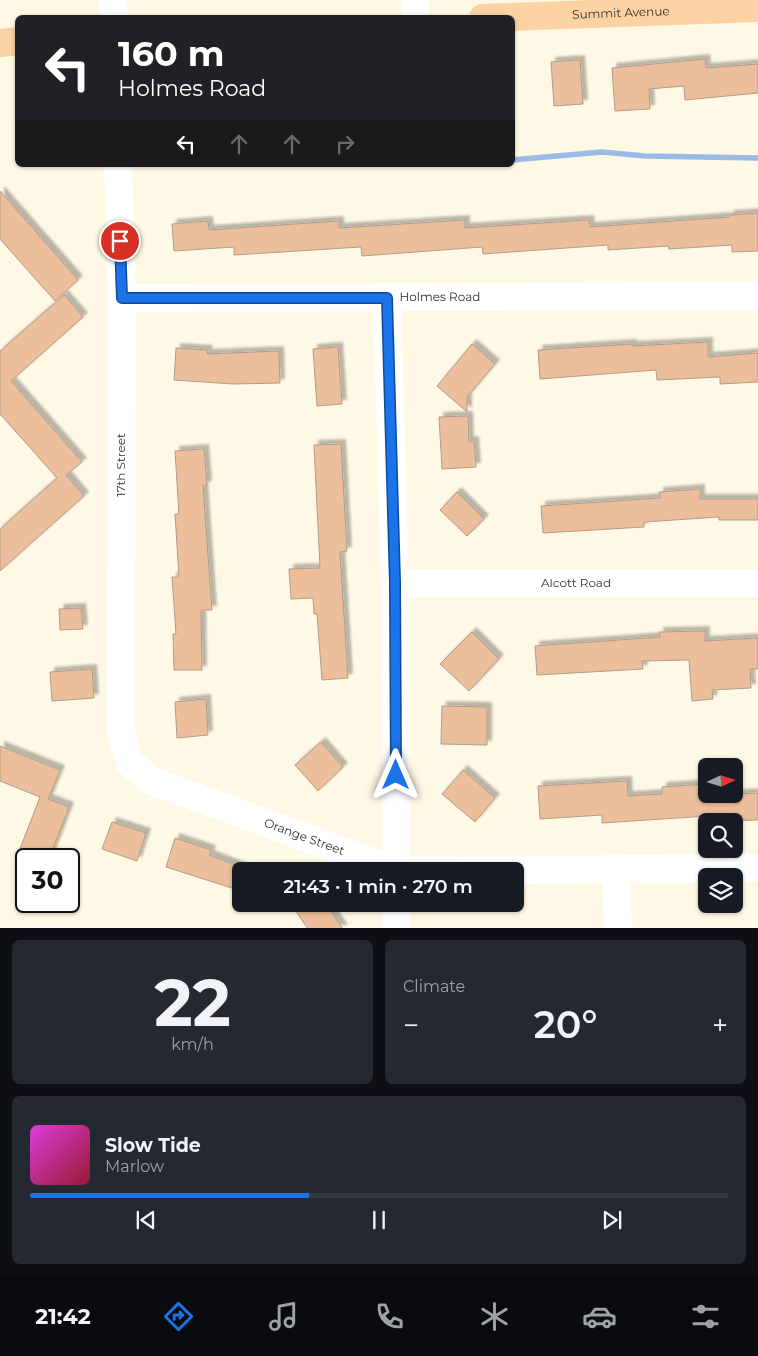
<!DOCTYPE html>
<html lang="en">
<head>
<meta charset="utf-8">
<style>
	:root { --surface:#171b24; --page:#242831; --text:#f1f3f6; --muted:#9ea1a6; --line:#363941; --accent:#1a73e8 }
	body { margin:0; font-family:Montserrat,sans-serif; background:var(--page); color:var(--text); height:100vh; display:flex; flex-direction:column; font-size:19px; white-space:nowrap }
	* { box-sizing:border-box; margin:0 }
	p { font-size:16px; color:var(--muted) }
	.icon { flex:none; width:28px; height:28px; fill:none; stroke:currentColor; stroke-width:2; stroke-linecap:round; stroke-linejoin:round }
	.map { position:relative; height:928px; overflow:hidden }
	.sheet { display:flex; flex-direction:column; gap:12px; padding:12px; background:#0d0f14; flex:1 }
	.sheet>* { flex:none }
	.hud { position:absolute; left:15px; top:15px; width:500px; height:152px; border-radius:8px; box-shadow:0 1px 4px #0004; background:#202124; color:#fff; overflow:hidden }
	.needle { width:32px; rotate:86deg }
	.fabs { position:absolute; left:698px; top:758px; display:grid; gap:10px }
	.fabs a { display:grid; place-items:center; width:45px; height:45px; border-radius:8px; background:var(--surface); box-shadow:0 1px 4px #0004; font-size:25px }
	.speed { position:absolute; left:15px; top:848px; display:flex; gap:10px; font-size:25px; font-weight:700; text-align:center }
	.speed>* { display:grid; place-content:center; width:65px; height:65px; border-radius:50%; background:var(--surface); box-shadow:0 1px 4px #0004; line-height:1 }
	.speed .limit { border:2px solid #111; border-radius:8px; background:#fff; color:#111 }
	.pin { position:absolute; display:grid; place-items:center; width:42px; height:42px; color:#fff; margin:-21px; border:2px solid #fff; border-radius:50%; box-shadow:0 1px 5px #0007 }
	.me { position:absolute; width:55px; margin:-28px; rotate:0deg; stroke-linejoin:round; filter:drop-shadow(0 0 4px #0008) }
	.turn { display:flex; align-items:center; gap:18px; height:105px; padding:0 20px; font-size:22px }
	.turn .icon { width:65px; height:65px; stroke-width:2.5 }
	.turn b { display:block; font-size:35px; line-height:42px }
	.lanes { display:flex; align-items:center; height:48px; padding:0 20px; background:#0003; justify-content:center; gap:25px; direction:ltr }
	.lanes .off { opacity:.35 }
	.big { font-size:38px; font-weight:600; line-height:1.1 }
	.sheet .tile { flex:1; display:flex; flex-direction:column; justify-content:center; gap:8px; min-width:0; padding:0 18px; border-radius:8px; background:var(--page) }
	.sheet .dial { align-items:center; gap:0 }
	.dial b { font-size:65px; line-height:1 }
	.song { display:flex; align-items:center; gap:15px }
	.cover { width:60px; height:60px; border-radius:8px; background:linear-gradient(135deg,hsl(300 70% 55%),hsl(350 70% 35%)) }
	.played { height:5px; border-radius:2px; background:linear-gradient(90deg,var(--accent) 40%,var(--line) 40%) }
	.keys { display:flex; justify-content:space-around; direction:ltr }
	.heat { display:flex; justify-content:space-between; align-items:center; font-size:28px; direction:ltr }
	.sheet .tiles { flex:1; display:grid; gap:12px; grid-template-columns:1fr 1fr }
	.tile:last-child { grid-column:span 2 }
	.trip { position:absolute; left:232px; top:862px; width:292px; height:50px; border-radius:8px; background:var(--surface); box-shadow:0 1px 4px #0004; font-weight:600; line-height:50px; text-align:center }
	.tab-bar { display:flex; height:80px; justify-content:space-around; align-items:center; background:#090b0e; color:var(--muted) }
	.tab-bar .icon { width:35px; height:35px }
	.tab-bar .on { color:var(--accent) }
	.tab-bar b { font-size:22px; color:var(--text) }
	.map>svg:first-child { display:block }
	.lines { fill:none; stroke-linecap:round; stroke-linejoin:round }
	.stream { stroke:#9bbae4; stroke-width:5.5 }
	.building { fill:#ecbe9b; stroke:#b19c8c; filter:url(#shadow) }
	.minor { stroke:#fff; stroke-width:28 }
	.major { stroke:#fbd2a3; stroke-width:28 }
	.route-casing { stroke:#114b97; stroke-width:12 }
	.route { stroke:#1a73e8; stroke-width:9 }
	.labels { text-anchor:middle; stroke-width:4; stroke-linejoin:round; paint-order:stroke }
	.street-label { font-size:12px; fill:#322f26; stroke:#fff }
</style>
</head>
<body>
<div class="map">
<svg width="758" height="929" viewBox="0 0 758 929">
	<defs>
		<filter id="shadow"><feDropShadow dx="4.5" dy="-4.5" stdDeviation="1" flood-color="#0004"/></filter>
	</defs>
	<rect width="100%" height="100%" fill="#fef8e4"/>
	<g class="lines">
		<!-- stream -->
		<path class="stream" d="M512,160L602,152L645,156L758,158"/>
	</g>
	<!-- building -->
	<path class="building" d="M705,59L706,68L758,64V93L685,100L684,86L649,89L650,109L615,111L612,68Z
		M580,60L583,104L554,106L551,62Z
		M0,191L78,280L55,301L0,239Z
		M758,213V251L732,252V245L669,249L668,246L608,250V245L483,254L482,247L362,256L361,247L234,255V247L174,251L172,224L208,221L209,230L339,221V228L465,220V228L589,220L590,227L730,217V215Z
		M64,295L83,317L11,381L82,462L66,475L84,496L0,571V529L57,478L0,414V351Z
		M708,342V357L758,353V382L720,384V377L657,380L656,370L540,379L538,350L632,344V346Z
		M472,344L495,364L467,397V412L437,386Z
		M338,347L342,404L317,406L313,349Z
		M176,348L208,350L207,354L279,351L280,383L233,384L174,380Z
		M468,416L469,442L474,441L476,467L442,469L439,417Z
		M341,444L347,551L340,552L348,678L322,680L317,614H314L313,598L291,599L289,569L320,568L314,445Z
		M204,449L207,485L203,486L212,610H201L202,670H174L173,634H176L172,577H179L175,514H179L175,451Z
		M700,489V499H758V520H719V517L644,522V527L543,533L541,506L660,498L659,492Z
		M457,492L484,519L467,536L440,510Z
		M81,608L83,629L60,630L59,609Z
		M705,631V641L758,638V669H750L751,688L712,690L713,699L692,701L689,660L642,661L643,669L537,675L535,646L660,637L659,632Z
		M472,632L499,659L469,691L440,664Z
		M92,669L94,698L52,701L50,672Z
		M206,699L208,735L177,738L175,702Z
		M442,706L487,707V745L441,744Z
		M321,742L343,767L318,791L295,765Z
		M0,746L60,770L48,799L69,807L49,859H16L40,797L0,781Z
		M463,770L495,798L475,822L442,794Z
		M627,781L628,796L662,794V787L705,784V796L758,793V820L724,821L723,815L602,823V815L540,819L538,786Z
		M112,822L146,833L137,861L102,849Z
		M175,838L211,850L209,855L241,867V891L166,867Z
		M291,904H326L343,929H308Z"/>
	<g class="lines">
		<!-- minor -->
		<g class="minor">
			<path d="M113,0L114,18"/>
			<path d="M415,0V18"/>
			<path id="s1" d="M118,165L122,298L121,733L130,763L152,781L397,871L758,868"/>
			<path id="s2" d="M122,298L758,296"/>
			<path d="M387,298L395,583L397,871"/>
			<path id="s3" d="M395,583H758"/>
			<path d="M616,868L618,929"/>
			<path d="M396,929L397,904"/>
		</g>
		<!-- major -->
		<g class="major">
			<path id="s4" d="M483,18L758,8"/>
			<path d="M0,43L18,41"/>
		</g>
	</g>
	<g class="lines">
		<!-- route casing -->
		<g class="route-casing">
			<path id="route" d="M120,241L122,298H387L395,583L396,775"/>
		</g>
		<!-- route -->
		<use href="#route" class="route"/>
	</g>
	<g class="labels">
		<!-- street labels -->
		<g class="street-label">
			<text dy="4" stroke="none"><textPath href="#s4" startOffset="138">Summit Avenue</textPath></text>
			<text dy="4" stroke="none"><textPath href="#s2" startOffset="318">Holmes Road</textPath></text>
			<text transform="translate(121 465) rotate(-90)" y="4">17th Street</text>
			<text dy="4" stroke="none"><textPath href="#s3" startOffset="181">Alcott Road</textPath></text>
			<text dy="4" stroke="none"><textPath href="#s1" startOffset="790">Orange Street</textPath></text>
		</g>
	</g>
</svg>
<div class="fabs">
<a><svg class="needle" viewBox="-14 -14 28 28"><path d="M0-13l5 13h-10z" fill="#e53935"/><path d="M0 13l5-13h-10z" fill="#9ea1a6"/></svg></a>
<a><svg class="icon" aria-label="search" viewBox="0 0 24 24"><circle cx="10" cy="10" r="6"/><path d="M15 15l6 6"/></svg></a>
<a><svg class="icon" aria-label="layers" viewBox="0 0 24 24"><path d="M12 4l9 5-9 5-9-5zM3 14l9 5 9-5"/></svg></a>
</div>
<div class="speed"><div class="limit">30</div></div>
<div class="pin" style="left:120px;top:241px;background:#d93025"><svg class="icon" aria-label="arrive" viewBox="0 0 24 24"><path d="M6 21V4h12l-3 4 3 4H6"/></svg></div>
<svg class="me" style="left:396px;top:775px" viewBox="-20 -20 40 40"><path d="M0-17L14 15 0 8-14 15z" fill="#1a73e8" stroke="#fff" stroke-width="4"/></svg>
<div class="trip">21:43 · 1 min · 270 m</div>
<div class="hud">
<div class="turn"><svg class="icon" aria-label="left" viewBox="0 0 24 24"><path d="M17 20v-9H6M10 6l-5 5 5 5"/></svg><div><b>160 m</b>Holmes Road</div></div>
<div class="lanes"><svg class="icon" aria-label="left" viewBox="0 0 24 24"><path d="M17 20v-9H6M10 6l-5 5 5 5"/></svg><svg class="icon off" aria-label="ahead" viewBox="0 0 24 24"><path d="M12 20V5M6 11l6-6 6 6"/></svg><svg class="icon off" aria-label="ahead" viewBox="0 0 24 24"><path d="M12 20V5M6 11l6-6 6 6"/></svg><svg class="icon off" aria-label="right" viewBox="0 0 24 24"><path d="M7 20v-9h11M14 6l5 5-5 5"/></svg></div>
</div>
</div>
<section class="sheet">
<div class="tiles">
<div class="tile dial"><b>22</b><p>km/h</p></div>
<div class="tile"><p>Climate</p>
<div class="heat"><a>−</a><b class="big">20°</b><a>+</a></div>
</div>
<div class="tile">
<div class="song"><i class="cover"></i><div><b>Slow Tide</b><p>Marlow</p></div></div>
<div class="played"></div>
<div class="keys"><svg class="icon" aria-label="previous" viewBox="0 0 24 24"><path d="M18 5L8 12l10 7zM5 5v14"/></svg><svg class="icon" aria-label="pause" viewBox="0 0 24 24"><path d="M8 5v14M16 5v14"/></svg><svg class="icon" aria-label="next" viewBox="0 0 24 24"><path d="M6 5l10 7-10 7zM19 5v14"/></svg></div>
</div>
</div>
</section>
<nav class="tab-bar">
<b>21:42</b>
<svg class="icon on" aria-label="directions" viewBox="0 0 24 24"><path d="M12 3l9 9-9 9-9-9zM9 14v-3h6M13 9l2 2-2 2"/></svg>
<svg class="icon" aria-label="music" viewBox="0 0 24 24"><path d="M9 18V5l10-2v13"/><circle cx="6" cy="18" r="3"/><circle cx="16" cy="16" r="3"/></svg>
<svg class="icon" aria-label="phone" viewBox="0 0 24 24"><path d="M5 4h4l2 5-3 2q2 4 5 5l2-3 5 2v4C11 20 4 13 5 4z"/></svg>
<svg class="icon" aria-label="climate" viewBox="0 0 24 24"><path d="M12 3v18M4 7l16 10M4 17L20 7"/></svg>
<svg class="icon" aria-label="car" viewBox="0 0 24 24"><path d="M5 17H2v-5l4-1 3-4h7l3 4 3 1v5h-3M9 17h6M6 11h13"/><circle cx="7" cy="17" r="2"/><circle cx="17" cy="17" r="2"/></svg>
<svg class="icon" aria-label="filters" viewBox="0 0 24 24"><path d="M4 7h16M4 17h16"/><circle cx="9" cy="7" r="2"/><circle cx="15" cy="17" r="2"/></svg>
</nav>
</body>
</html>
